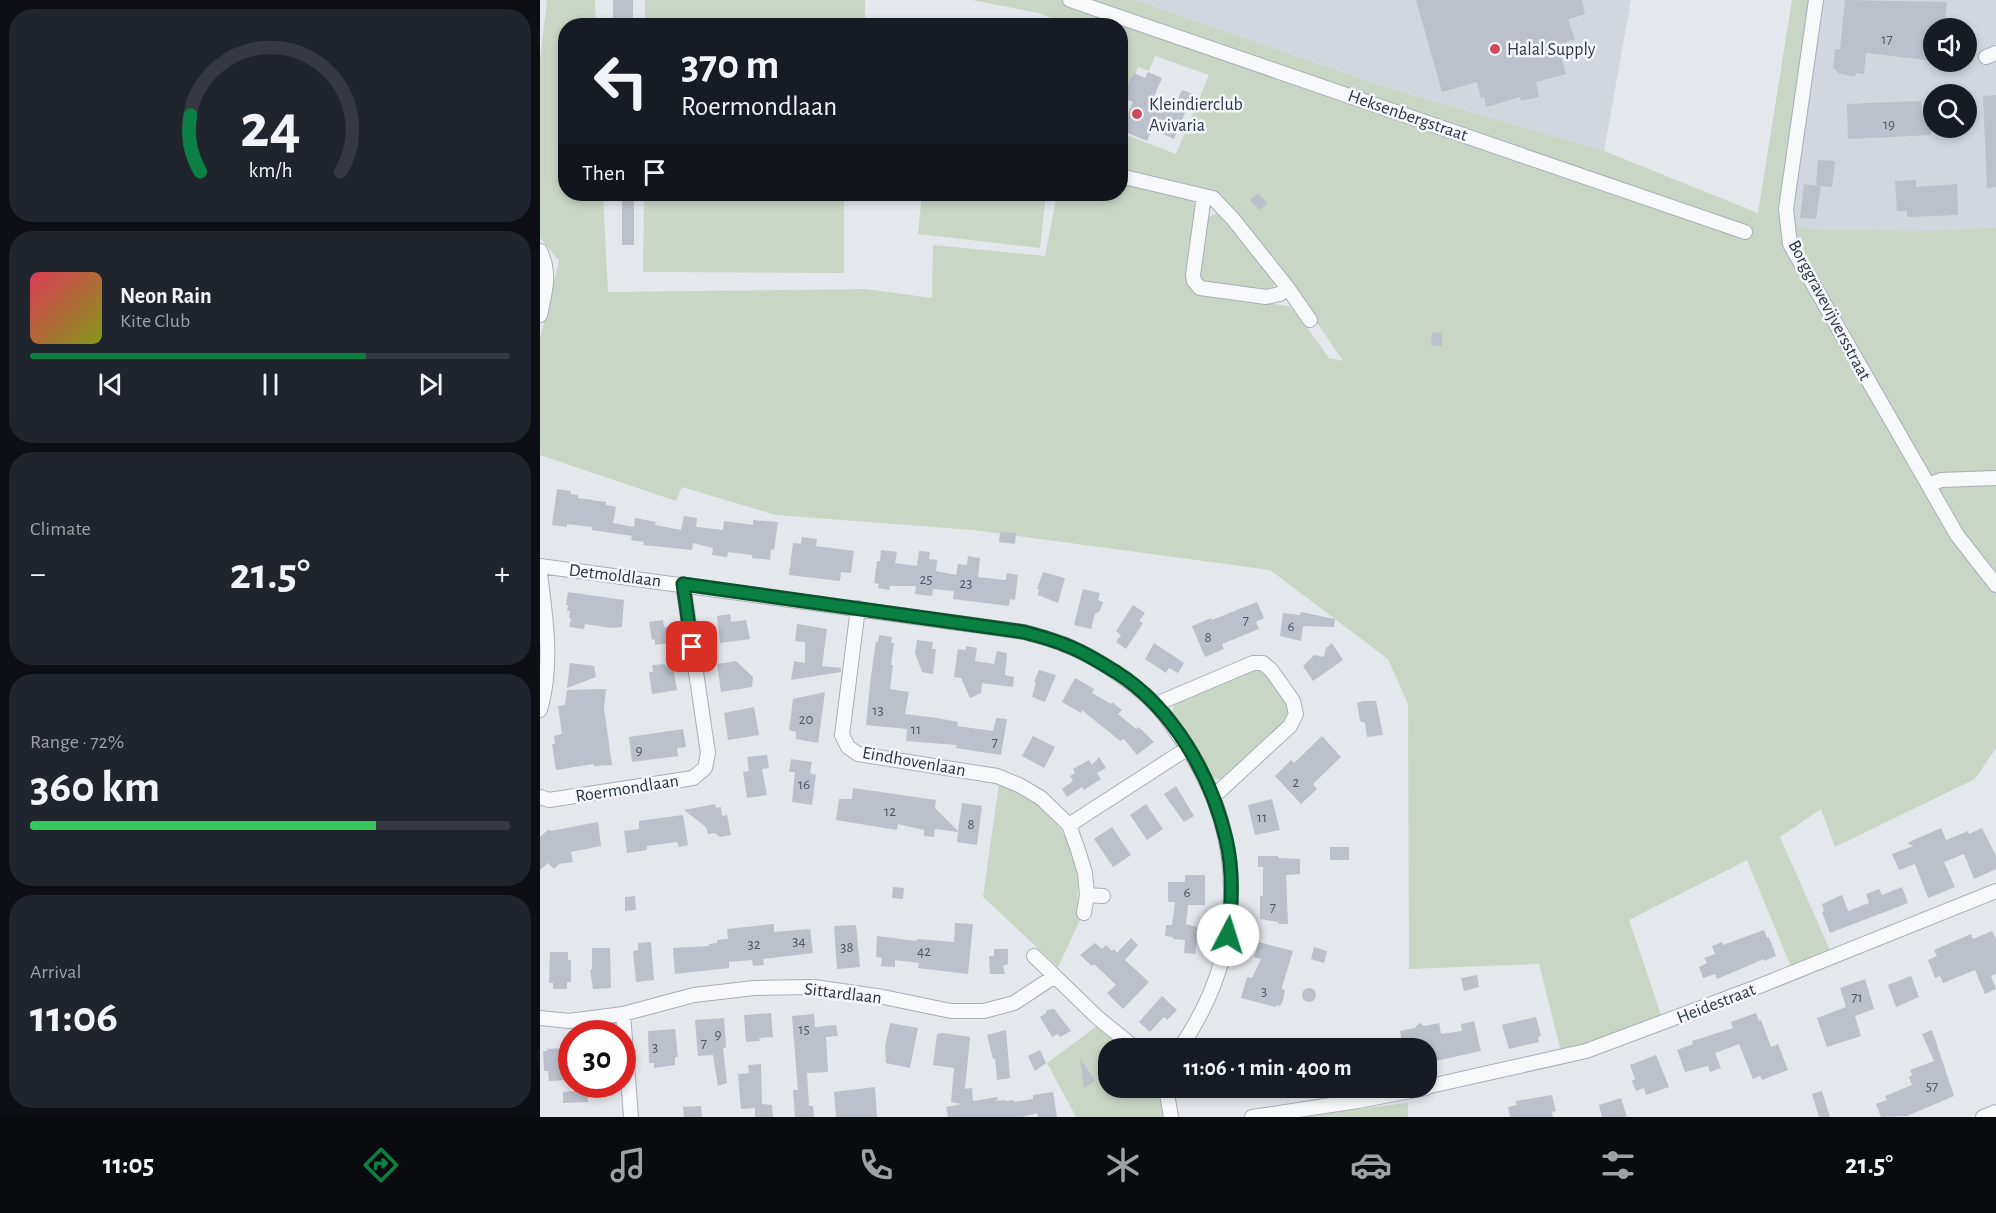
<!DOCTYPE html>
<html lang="en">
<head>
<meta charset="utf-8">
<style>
	:root { --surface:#171b24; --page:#20242c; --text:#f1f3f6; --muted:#9ea1a6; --line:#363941; --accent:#0b8043 }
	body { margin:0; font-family:"Alegreya Sans",sans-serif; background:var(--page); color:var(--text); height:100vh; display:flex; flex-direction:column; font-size:22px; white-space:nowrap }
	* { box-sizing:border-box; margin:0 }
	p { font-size:20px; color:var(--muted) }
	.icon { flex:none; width:33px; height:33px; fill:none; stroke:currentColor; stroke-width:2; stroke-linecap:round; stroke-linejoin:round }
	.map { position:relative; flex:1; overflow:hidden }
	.drawer { display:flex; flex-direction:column; gap:9px; padding:9px; background:#0d0f14; width:540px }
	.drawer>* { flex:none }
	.top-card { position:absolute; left:18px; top:18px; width:570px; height:183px; border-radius:24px; box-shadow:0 3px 9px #0003; background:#171b24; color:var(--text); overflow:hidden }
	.fabs { position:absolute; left:1383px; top:18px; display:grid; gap:12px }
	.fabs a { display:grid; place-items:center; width:54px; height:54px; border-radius:50%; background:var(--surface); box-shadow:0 3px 9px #0003; font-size:30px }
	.speed { position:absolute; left:18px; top:1020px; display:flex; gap:12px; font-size:30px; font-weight:700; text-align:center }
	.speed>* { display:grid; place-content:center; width:78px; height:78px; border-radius:50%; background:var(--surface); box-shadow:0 3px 9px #0003; line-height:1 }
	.speed .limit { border:9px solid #d22; background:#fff; color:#111 }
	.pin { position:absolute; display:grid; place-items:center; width:51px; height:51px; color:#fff; margin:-26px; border-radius:12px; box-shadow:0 3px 9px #0006 }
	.me { position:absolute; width:66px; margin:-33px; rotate:5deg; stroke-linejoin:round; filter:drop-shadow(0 0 4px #0008) }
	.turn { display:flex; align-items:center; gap:21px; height:126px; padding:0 24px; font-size:27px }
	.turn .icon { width:78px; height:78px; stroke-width:2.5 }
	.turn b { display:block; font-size:42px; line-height:51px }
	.then { display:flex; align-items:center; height:57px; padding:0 24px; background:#0003; gap:12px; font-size:22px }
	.big { font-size:45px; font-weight:600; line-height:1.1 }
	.drawer .widget { flex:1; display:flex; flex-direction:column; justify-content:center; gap:9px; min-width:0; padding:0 21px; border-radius:24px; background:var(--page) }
	.drawer .dial { align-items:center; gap:0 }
	.dial svg { height:156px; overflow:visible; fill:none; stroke:var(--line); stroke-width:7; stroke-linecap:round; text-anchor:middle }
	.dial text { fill:var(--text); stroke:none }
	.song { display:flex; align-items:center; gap:18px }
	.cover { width:72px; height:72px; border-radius:9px; background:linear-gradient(135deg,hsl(350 70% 55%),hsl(70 70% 35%)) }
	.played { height:6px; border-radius:3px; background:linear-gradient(90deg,var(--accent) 70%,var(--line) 70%) }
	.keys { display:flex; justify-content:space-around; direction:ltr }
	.heat { display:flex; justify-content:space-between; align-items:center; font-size:33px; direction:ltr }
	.charge { height:9px; border-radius:4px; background:linear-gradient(90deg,#34c759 72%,var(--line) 0) }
	.trip { position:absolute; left:558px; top:1038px; width:339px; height:60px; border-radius:24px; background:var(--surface); box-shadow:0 3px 9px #0003; font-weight:600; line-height:60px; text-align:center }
	.tabs { display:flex; height:96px; justify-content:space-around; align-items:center; background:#090b0e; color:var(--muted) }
	.tabs .icon { width:42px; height:42px }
	.tabs .current { color:var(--accent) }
	.tabs b { font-size:27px; color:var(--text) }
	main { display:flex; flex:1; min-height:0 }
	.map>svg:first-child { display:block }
	.built { fill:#d2d6de; fill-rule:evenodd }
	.green { fill:#c9d6c5 }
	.building { fill:#bbc0ca }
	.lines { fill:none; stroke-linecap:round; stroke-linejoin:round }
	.minor-casing { stroke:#a9aeb7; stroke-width:16 }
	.minor { stroke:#f7f8fa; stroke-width:14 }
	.route-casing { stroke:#07532c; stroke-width:15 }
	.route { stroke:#0b8043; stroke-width:10 }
	.poi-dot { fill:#d1495b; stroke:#f4f6f9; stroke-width:2 }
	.labels { text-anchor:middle; stroke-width:5; stroke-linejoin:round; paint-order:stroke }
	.number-label { font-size:15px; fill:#4f5766 }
	.poi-label { font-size:18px; fill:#2b3445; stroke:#f4f6f9; text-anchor:start }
	.street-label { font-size:18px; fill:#2b3445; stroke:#f4f6f9 }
</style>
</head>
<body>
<main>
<section class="drawer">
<div class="widget dial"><svg viewBox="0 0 100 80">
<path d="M14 69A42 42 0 1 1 86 69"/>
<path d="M14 69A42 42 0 0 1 9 40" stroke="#0b8043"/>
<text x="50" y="56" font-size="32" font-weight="700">24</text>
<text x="50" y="72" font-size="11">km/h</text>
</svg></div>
<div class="widget">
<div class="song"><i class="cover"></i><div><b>Neon Rain</b><p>Kite Club</p></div></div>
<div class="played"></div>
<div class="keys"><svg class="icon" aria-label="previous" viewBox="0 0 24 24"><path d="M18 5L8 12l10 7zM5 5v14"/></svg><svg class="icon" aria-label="pause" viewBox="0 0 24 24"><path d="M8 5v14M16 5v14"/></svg><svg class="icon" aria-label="next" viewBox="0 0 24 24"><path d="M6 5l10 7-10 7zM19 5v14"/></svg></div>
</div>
<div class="widget"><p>Climate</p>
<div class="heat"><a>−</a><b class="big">21.5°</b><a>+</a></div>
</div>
<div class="widget"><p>Range · 72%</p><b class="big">360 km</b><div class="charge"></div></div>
<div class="widget"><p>Arrival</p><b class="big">11:06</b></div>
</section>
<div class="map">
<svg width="1456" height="1117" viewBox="0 0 1456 1117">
	<rect width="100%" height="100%" fill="#e4e7ec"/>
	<!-- built -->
	<path class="built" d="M595,0H1091L1064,151L845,87Z
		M1274,0H1456V227L1392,231L1270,229L1243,221ZM1394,28H1426V62H1394ZM1394,94H1426V128H1394Z"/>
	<!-- green -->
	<path class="green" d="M7,0H55L56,25L26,26V194H63L68,292L326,289L392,298L393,245L505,256L517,194H580L581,181L658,199L648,276L662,294L749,306L761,319L789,358L803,361L761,299L674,193L644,183L581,169V133L636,154L669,75L615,56L609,71L598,67L581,112L580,26L531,25L498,13L432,0H595L845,87L1064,151L1218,213L1252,0H1274L1243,221L1270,229L1392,231L1456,227V748L1435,779L1295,847L1281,809L1240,837L1290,950L1251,967L1207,860L1089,920L1122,1018L1021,1052L999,964L869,969L868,704L848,659L730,570L433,530L236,515L142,487L136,501L0,455V338L19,261L0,238V60Z
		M105,0H325V25H105Z
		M104,194H304V273L103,272Z
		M382,194H506L500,248L378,234Z
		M677,213L683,214L735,275C736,286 734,289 724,294L670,288L657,280L667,218Z
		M722,668L750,704V719L686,779H676L670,775L654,746L637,721L633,712L634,705L638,701L713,669Z
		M459,783C499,799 531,828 537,872C539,885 537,900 537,914L542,916L518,967L443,897Z
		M557,1026L584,1048H568V1088H621L623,1117H536L507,1063Z
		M868,1103V1117H752Z"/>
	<!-- building -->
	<path class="building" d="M73,0H93V26H73Z
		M876,0H1042L1045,14L1028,19L1035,39L1018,45L1026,74L996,82L999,97L981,101L980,97L946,107L944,97L941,98L937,82L902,92Z
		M1305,0L1407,2L1404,28H1394V61L1326,53L1324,74L1316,73L1315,77L1298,73L1293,67L1295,49H1300Z
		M608,72L622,78L611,104L632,110L642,90L653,94L634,139L612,129L607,141L581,130L593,102L582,97L594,73L605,78Z
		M1456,95V187L1447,188L1443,96Z
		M1381,101L1382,112H1390L1391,135L1308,139L1307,104Z
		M1278,160L1295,161L1292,187L1276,185Z
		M1376,180V187L1417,184L1418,215L1367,217V211H1357L1355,181Z
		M1264,184L1281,186L1276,219L1260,218Z
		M718,193L728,203L719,210L710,200Z
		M82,194H94V245H82Z
		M892,332L902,333V346L891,345Z
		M17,489L31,491V494L38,495V498L66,502V505L76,507L73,523L94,527L95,518L116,522L115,525L141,530L144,516L157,518L156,527L183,530L184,521L213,525V520L238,522L234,550L231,549L230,560L212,558V555L188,552L187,557L172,555L173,548L153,543L152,550L103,545L104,542L91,540L92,536L52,530V527L27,524V527L12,525Z
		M460,532L476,533L475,544L459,542Z
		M262,537L277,539L276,546L314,551L311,573L301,572L300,581L249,575L253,543L261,544Z
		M341,550L357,552L355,563L377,566L379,551L390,552L389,559L397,560L396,571L416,575L418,564L427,565L428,556L440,558L438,577L466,580L467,573L478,575L475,600L470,599L469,606L413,599L414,591L393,589L392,596L375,594L376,586H350L349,590L338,588L339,584L334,583L337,561H340Z
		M503,572L525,578L518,603L498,595L499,589H497Z
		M543,589L560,593L558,600L563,602L560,611L555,614L551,629L534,625Z
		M28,592L84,600L82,627L72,628L45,624L44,629L29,627L31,618H29L30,611H27L28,605H26Z
		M717,602L724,618L716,622L719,629L682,644L684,649L665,657L652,626L671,618L672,620Z
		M593,605L605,613L599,621L603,623L586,649L576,642L581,635L576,631Z
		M761,612L795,619L794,627L763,626L761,641L740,636L743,613L760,615Z
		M190,614L191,622L206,620L210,639L180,643L177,616Z
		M123,620L124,627H127L129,643L115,645V639L112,640L109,622Z
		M257,624L287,629L282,666L301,668V672L251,680L254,661L265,663V642L255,641Z
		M339,635L352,637L351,643H354L351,665H353L350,689L369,692L365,714L397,718L418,722L417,726L453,731L456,718L467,719L461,755L416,748L417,745L366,741L367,729L326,725L330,684L336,641L338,642Z
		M377,640L393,642L392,649H396L393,674L382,672L375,653Z
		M614,643L644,663L638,673L629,668L626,673L605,659Z
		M792,643L803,660L773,681L763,666L774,655L784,657L786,648Z
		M426,646L437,648L435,661L454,664L457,651L467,653L465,675L474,677L473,687L442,683L441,693L430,698L421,678L414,677L418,649L426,650Z
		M196,661L213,677L212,687L181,692L177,664Z
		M30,663L54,666L56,677L27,688Z
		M125,664V666L133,665L137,690L112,694L109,672H113L112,665Z
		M499,670L516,675L505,702L492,697L496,683L494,682Z
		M535,678L554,689L552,693L571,704L572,702L582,710L578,714L596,729L598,727L602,730L614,742L597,755L584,739L580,741L542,710L541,713L522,702Z
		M66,689L64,708L72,765L54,766L53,764L16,770L12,744H15L14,736L22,734L18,706L25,705L27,690Z
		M285,692L278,743L256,739V732L249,730L253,699Z
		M823,701H836L843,735L827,737L825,723L820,721L817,703Z
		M214,707L219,735L188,740L184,713Z
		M143,729L146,747L137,748L138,756L92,762L89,737Z
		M493,736L515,747L504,768L482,756Z
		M782,736L801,757L773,784L777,789L761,804L735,776L751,760L754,763Z
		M227,755L229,768L222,769L227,795L207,798L203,772L209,771L207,757Z
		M559,757L566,768L557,773L561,779L544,790L542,787L527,797L522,789L533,781L530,776L535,773L533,769L549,760L552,765Z
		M251,759L272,762L270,773L276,775L272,805L252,802L255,772H249Z
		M636,786L654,816L644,822L624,794Z
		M313,788L396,800L395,808L418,831L422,803L442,806L437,845L417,842L418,832L395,829L394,837L384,836V830L358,824L357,830L296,820L299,799H312Z
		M732,799L740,830L715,835L708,805Z
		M175,804L176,808L181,807L182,816L187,815L191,835L180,837L175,833L168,834L166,827L144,810Z
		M606,804L623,829L607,840L590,815Z
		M143,815L148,845L139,847L137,842L107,846V850L87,853L84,831L99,829V821Z
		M58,822L61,846L31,852L33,862L19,864L14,869L8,863L0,870V837L9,829L10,831Z
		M572,827L591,855L573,867L554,839Z
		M1401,828L1406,840L1428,831L1429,834L1442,828L1456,856V869L1434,879L1424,854L1404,862L1415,887L1388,898L1375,864L1359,870L1352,854L1373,846L1367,843Z
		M790,847H809V860H790Z
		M718,856H738L739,858L760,859V874L746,875L748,924H739L738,922L720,919V896H723V867H718Z
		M645,875H665V905H648L646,924L663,929L662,939H657L655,954L644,953L645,940L633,939V937L625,936L626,925H632L635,902H628V882H645Z
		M353,887L364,888L363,899L352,898Z
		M1362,887L1368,903L1290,933L1282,912L1284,911L1282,904L1302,895L1308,911L1329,903L1326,894L1339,889L1342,895Z
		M95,896L96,910L85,911V897Z
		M415,923L433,924L428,974L378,968L379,963L355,960V967L341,966L342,958L336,957L337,936L377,941V939L414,942Z
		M234,924V932L270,929L273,953L223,959L224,965L213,966L212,960L189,962V968L135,974L133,948L169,946V944L177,943V940L188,939L187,929Z
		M316,925L320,967L297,969L294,926Z
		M1224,930L1227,938L1229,937L1236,956L1224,961V959L1177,979L1175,974L1163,978L1159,967L1167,963L1164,958L1175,954L1172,946L1182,942L1183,945Z
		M1452,931L1456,939V974L1451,976L1456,989L1445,994L1435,970L1403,983L1400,976L1395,978L1388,960L1397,956L1394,950L1431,934L1433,939Z
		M591,938L598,945L585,960L609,982L583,1009L567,993L576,985L554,964L552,966L540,955L555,943L562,949L566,945L572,951L574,949L577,953Z
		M111,942L114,980L96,982L93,951L98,950V943Z
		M719,942L753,951L742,987V989L745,990L743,1000L740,1006L737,1005L736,1007L701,998L707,977L712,978L721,959L714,957Z
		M774,947L787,951L784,963L771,959Z
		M52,948H70L71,988L53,989L50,970L52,969Z
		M454,949H468V964L463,966L465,974H450L449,956H454Z
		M10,952H28V960H31V982H27V989H13V983H9Z
		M937,975L939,987L924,991L921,978Z
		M1371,976L1379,997L1356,1007L1348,985Z
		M1325,979L1334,1009L1315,1016L1321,1036L1287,1047L1277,1018L1306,1007L1300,988Z
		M762 995a7 7 0 1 1 14 0a7 7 0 1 1-14 0Z
		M622,996L637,1010L627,1020L624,1017L610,1032L599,1022Z
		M514,1009L531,1031L520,1037L518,1034L512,1037L500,1017L506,1013L507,1010Z
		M231,1013L233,1037L219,1038L220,1041L206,1042L204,1015Z
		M1216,1013L1219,1021L1221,1020L1231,1047L1238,1044L1248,1070L1222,1080L1220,1076L1213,1079L1199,1044L1175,1053L1181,1068L1170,1072L1168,1066L1145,1072L1137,1050L1153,1044L1152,1041L1193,1028L1191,1022Z
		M274,1014L275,1027L296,1025L298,1036L286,1037L288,1072L267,1073L269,1106H273L274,1117H255L253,1090H258L252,1016Z
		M996,1017L1001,1036L998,1037L999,1042L969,1049L962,1025Z
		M184,1018L186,1048H183L187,1083L178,1086L173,1055L158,1056L155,1020Z
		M934,1021L941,1051L891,1062L887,1046L863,1048L860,1031L875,1028L879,1023L885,1026L899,1023L901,1034L922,1031L921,1024Z
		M350,1023L378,1028L370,1068L346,1063L345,1047Z
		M135,1029L138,1057H135V1065L114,1068V1063H109L108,1031Z
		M466,1030L470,1078L457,1080L455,1058L453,1059L447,1035Z
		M1392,1030L1414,1096L1367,1116L1341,1117L1336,1104L1347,1100L1345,1096L1372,1085L1369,1077L1372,1075L1370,1070L1394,1061L1382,1034Z
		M403,1033L430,1037L425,1089L432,1088L433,1101L458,1097L456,1101L465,1100L466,1101L474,1100V1102L493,1099V1095L513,1092L517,1117H498L497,1113L482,1117H408L406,1107L422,1104L411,1102L414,1068L393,1065L397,1034Z
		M23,1048L25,1080L9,1081L8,1071H4L3,1051H7V1049Z
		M500,1050L506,1063L495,1071L488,1056Z
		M1116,1055L1129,1087L1106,1095L1104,1088L1096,1091L1092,1081L1095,1079L1090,1065Z
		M540,1058L555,1081L544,1088Z
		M221,1064L222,1104L232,1105L233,1117H215V1108L201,1109L198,1074L209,1073L208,1065Z
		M335,1087L337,1117H296L294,1092Z
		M47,1090L48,1102L23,1103V1092Z
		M1282,1091L1290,1117H1279L1272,1094Z
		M1012,1095L1016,1111L1012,1112L1013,1117H970L968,1107L976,1105V1101Z
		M1081,1098L1087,1117H1062L1059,1105Z
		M161,1106L162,1117H144L143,1107Z"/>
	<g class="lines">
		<!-- minor casing -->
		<g class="minor-casing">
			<path id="minor" d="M530,0L1205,232
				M1276,0L1246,209L1250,244L1417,535L1456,585
				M1446,57L1456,53
				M580,176L664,196L653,275L654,281L660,288L726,297L740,294L747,287
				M664,196L673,198L693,219L747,287L770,320
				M0,251C11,273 5,292 0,315
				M1389,485L1401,480L1456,478
				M0,566L484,632C499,636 514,640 528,646C557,658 592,681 615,704C625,713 632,726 640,737C709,834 707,951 640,1048
				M0,574C6,619 13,666 0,710
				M318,608L302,735L308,747L318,754L457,776L479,785L501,798L529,825L538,850L545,873L547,895L544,913
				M616,704L713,663H723L732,671L753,701L756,714L750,726L673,797
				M0,797L9,800L153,778L165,768L168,753L143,584
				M529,825L648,748
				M547,895L563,896
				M494,956L558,1018L595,1048
				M83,1014L91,1117
				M0,1018L29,1021L83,1014L154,995L214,988L274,987L343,997L411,1011H444L474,1003L515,976
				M886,1087L1046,1051L1222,985L1456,891
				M626,1088L631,1117
				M712,1117L818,1101L886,1088
				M1443,1117L1456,1112"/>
		</g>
		<!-- minor -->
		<use href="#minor" class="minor"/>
	</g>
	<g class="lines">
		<!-- route casing -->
		<g class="route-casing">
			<path id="route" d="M152,647L143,584L484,632C499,636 514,640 528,646C544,652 561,663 576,672C633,708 671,775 686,839C693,868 692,905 688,935"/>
		</g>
		<!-- route -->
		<use href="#route" class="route"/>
	</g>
	<!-- markers -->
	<g class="poi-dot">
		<circle cx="955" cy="49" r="6"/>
		<circle cx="597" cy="114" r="6"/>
	</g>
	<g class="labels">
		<!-- number labels -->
		<g class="number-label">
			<text x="1347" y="44">17</text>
			<text x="1349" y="129">19</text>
			<text x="386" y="584">25</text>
			<text x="426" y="588">23</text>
			<text x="706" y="625">7</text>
			<text x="751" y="631">6</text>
			<text x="668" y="642">8</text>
			<text x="338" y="715">13</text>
			<text x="266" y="724">20</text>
			<text x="376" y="734">11</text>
			<text x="455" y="747">7</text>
			<text x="99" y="755">9</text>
			<text x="756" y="787">2</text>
			<text x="264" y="789">16</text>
			<text x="350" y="816">12</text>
			<text x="722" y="822">11</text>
			<text x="431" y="829">8</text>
			<text x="647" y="897">6</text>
			<text x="733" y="912">7</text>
			<text x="259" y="946">34</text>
			<text x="214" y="949">32</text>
			<text x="307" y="952">38</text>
			<text x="384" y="956">42</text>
			<text x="724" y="996">3</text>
			<text x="1317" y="1002">71</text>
			<text x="264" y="1034">15</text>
			<text x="178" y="1039">9</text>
			<text x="164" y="1048">7</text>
			<text x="115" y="1052">3</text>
			<text x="1392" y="1091">57</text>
		</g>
		<!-- poi labels -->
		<g class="poi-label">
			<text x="967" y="55">Halal Supply</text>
			<text x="609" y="110">Kleindierclub<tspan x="609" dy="21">Avivaria</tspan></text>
		</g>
		<!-- street labels -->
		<g class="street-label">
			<text transform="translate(868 115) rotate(19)" y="6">Heksenbergstraat</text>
			<text transform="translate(1290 310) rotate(62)" y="6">Borggravevijversstraat</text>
			<text transform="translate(75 575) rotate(7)" y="6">Detmoldlaan</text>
			<text transform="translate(374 761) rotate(10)" y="6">Eindhovenlaan</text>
			<text transform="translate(87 788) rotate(-9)" y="6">Roermondlaan</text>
			<text transform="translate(303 993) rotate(7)" y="6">Sittardlaan</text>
			<text transform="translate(1176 1003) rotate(-21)" y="6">Heidestraat</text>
		</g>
	</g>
</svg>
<div class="fabs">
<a><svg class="icon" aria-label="sound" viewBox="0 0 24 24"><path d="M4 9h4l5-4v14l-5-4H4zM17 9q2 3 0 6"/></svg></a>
<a><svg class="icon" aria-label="search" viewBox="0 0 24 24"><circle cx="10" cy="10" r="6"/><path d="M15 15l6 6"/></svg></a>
</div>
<div class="speed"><div class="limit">30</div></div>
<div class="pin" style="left:152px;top:647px;background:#d93025"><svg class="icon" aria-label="arrive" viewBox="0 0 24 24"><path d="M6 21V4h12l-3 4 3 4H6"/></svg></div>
<svg class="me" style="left:688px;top:935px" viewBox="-20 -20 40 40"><circle r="19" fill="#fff"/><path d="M0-13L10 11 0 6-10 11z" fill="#0b8043"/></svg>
<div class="trip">11:06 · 1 min · 400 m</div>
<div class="top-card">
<div class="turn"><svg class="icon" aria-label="left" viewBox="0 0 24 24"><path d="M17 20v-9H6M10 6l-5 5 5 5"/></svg><div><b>370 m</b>Roermondlaan</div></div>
<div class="then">Then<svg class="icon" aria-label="arrive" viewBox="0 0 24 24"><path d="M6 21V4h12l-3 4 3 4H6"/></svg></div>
</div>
</div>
</main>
<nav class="tabs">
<b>11:05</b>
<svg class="icon current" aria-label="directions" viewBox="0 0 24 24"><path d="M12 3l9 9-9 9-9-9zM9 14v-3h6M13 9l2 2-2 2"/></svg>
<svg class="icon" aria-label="music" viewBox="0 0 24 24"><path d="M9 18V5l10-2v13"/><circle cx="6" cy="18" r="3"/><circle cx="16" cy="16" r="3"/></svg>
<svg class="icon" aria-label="phone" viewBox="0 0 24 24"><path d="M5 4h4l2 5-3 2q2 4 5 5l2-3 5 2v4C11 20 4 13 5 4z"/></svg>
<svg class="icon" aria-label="climate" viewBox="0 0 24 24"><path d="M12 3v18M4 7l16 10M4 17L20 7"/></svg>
<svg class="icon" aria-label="car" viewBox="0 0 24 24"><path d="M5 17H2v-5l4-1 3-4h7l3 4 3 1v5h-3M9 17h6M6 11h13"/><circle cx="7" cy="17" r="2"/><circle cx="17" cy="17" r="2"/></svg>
<svg class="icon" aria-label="filters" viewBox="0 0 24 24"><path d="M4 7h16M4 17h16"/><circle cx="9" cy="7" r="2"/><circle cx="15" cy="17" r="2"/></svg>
<b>21.5°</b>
</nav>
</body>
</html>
